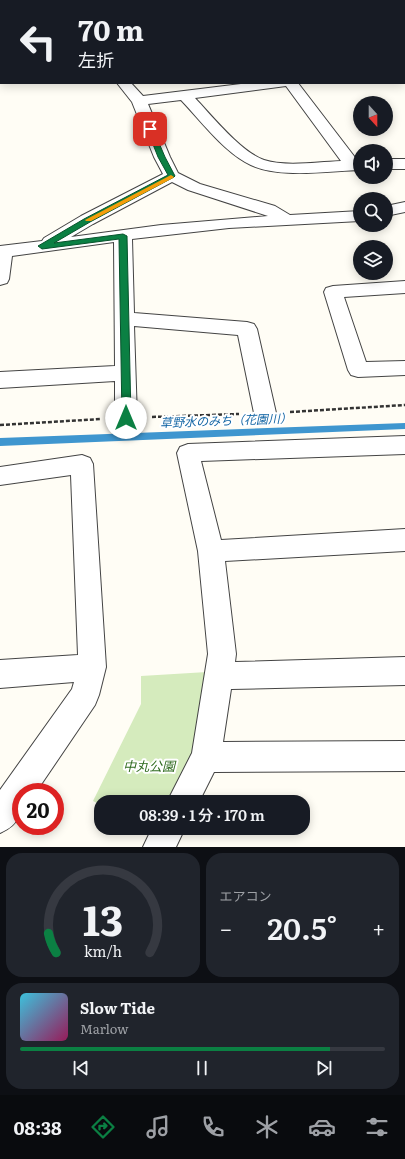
<!DOCTYPE html>
<html lang="ja">
<head>
<meta charset="utf-8">
<style>
	:root { --surface:#171b24; --page:#20242c; --text:#f1f3f6; --muted:#9ea1a6; --line:#363941; --accent:#0b8043 }
	body { margin:0; font-family:Literata,"Noto Sans JP",serif; background:var(--page); color:var(--text); height:100vh; display:flex; flex-direction:column; font-size:15px; white-space:nowrap }
	* { box-sizing:border-box; margin:0 }
	p { font-size:13px; color:var(--muted) }
	.icon { flex:none; width:22px; height:22px; fill:none; stroke:currentColor; stroke-width:2; stroke-linecap:round; stroke-linejoin:round }
	.map { position:relative; height:847px; overflow:hidden }
	.sheet { display:flex; flex-direction:column; gap:6px; padding:6px; background:#0d0f14; flex:1 }
	.sheet>* { flex:none }
	.guide { position:absolute; left:0px; top:0px; width:405px; height:84px; box-shadow:0 2px 10px #0003; background:#171b24; color:var(--text); overflow:hidden }
	.needle { width:26px; rotate:159deg }
	.controls { position:absolute; left:353px; top:96px; display:grid; gap:8px }
	.controls a { display:grid; place-items:center; width:40px; height:40px; border-radius:50%; background:var(--surface); box-shadow:0 2px 10px #0003; font-size:20px }
	.speed { position:absolute; left:12px; top:783px; display:flex; gap:8px; font-size:20px; font-weight:700; text-align:center }
	.speed>* { display:grid; place-content:center; width:52px; height:52px; border-radius:50%; background:var(--surface); box-shadow:0 2px 10px #0003; line-height:1 }
	.speed .limit { border:6px solid #d22; background:#fff; color:#111 }
	.pin { position:absolute; display:grid; place-items:center; width:34px; height:34px; color:#fff; margin:-17px; border-radius:8px; box-shadow:0 2px 6px #0006 }
	.me { position:absolute; width:44px; margin:-22px; rotate:0deg; stroke-linejoin:round; filter:drop-shadow(0 0 3px #0008) }
	.turn { display:flex; align-items:center; gap:14px; height:84px; padding:0 12px; font-size:18px }
	.turn .icon { width:52px; height:52px; stroke-width:2.5 }
	.turn b { display:block; font-size:28px; line-height:34px }
	.big { font-size:30px; font-weight:600; line-height:1.1 }
	.sheet .tile { flex:1; display:flex; flex-direction:column; justify-content:center; gap:6px; min-width:0; padding:0 14px; border-radius:16px; background:var(--page) }
	.sheet .dial { align-items:center; gap:0 }
	.dial svg { height:104px; overflow:visible; fill:none; stroke:var(--line); stroke-width:7; stroke-linecap:round; text-anchor:middle }
	.dial text { fill:var(--text); stroke:none }
	.song { display:flex; align-items:center; gap:12px }
	.cover { width:48px; height:48px; border-radius:6px; background:linear-gradient(135deg,hsl(190 70% 55%),hsl(330 70% 35%)) }
	.played { height:4px; border-radius:2px; background:linear-gradient(90deg,var(--accent) 85%,var(--line) 85%) }
	.keys { display:flex; justify-content:space-around; direction:ltr }
	.heat { display:flex; justify-content:space-between; align-items:center; font-size:22px; direction:ltr }
	.sheet .tiles { flex:1; display:grid; gap:6px; grid-template-columns:1fr 1fr }
	.tile:last-child { grid-column:span 2 }
	.trip { position:absolute; left:94px; top:795px; width:216px; height:40px; border-radius:16px; background:var(--surface); box-shadow:0 2px 10px #0003; font-weight:600; line-height:40px; text-align:center }
	.tab-bar { display:flex; height:64px; justify-content:space-around; align-items:center; background:#090b0e; color:var(--muted) }
	.tab-bar .icon { width:28px; height:28px }
	.tab-bar .selected { color:var(--accent) }
	.tab-bar b { font-size:18px; color:var(--text) }
	.map>svg:first-child { display:block }
	.green { fill:#d5ebbd }
	.lines { fill:none; stroke-linecap:round; stroke-linejoin:round }
	.stream { fill:#3f96cf; fill-rule:evenodd }
	.minor-casing { stroke:#444; stroke-width:2 }
	.path { stroke:#333; stroke-width:2.5; stroke-dasharray:4 2; stroke-linecap:butt }
	.minor { fill:#fff; fill-rule:evenodd }
	.route { fill:#0b8043; stroke:#07532c }
	.slow { fill:#f59e0b }
	.labels { text-anchor:middle; stroke-width:4; stroke-linejoin:round; paint-order:stroke }
	.water-label { font-size:12px; font-style:italic; fill:#1768a6; stroke:#fff }
	.near-park-label { font-size:13px; font-style:italic; fill:#2f6b1f; stroke:#fff }
</style>
</head>
<body>
<div class="map">
<svg width="405" height="847" viewBox="0 0 405 847">
	<rect width="100%" height="100%" fill="#fffdf5"/>
	<!-- green -->
	<path class="green" d="M207,672C200,717 195,763 169,802H101V805L93,801L141,704V676Z"/>
	<g class="lines">
		<!-- stream -->
		<path class="stream" d="M405,423V429L0,446V438Z"/>
		<!-- minor casing -->
		<g class="minor-casing">
			<path id="minor" d="M44,0H56L57,1H45Z
				M385,0H397V1H385Z
				M404,22H405V30H404Z
				M404,67H405V76H404Z
				M117,83H131L143,96L249,83H298L357,160H360V170C327,171 274,180 245,162C220,147 201,121 181,100L148,104L170,157L178,173L200,184L275,206L290,215L360,211V221L229,228L132,239L134,313L247,322L254,324L257,329L276,413L273,419L265,421L257,419L254,413L238,335L134,326L137,418L134,424L126,426L118,424L115,418V381L0,388V372L115,366L114,242L12,256L9,279L7,283L0,285V246L42,241L44,238L81,216L163,174L154,157L132,102ZM286,86L341,161C318,162 285,167 264,160C241,152 212,116 195,98ZM172,182L188,190L268,216L161,225L71,237L93,224Z
				M386,159H405V169H386Z
				M405,202V212L386,216V206Z
				M405,281V293L344,297L366,362L405,361V375L358,377L351,375L348,370L324,292L326,288L333,286Z
				M405,436V454L201,461L221,540L405,529V551L225,561L236,654L235,662L405,657V685L231,689L223,742L405,741V771L214,772L199,802H167L192,753L208,654L198,551L177,453L180,447L188,444Z
				M82,455L90,458L93,464L106,667L99,695L95,705L36,792H21C21,813 21,824 0,833V790L72,689L74,682L0,688V660L78,655L71,475L0,485V467Z
				M152,828H185L176,847H143Z"/>
		</g>
		<!-- path -->
		<path class="path" d="M290,412L405,405
			M152,417L239,414
			M0,425L101,419"/>
		<!-- minor -->
		<use href="#minor" class="minor"/>
	</g>
	<!-- route -->
	<path class="route" d="M148,127L153,129L165,157L175,176L174,177L90,222L54,243L123,234L127,236L131,418L126,421L122,418L119,239L42,249L38,246L84,219L168,175L158,157L147,129Z"/>
	<!-- slow -->
	<path class="slow" d="M171,175L174,177L173,178L91,221H86L85,220Z"/>
	<g class="labels">
		<!-- water labels -->
		<g class="water-label">
			<text transform="translate(226 421) rotate(-2)" y="4">草野水のみち（花園川）</text>
		</g>
		<!-- near-park labels -->
		<g class="near-park-label">
			<text x="149" y="771">中丸公園</text>
		</g>
	</g>
</svg>
<div class="controls">
<a><svg class="needle" viewBox="-14 -14 28 28"><path d="M0-13l5 13h-10z" fill="#e53935"/><path d="M0 13l5-13h-10z" fill="#9ea1a6"/></svg></a>
<a><svg class="icon" aria-label="sound" viewBox="0 0 24 24"><path d="M4 9h4l5-4v14l-5-4H4zM17 9q2 3 0 6"/></svg></a>
<a><svg class="icon" aria-label="search" viewBox="0 0 24 24"><circle cx="10" cy="10" r="6"/><path d="M15 15l6 6"/></svg></a>
<a><svg class="icon" aria-label="layers" viewBox="0 0 24 24"><path d="M12 4l9 5-9 5-9-5zM3 14l9 5 9-5"/></svg></a>
</div>
<div class="speed"><div class="limit">20</div></div>
<div class="pin" style="left:150px;top:129px;background:#d93025"><svg class="icon" aria-label="arrive" viewBox="0 0 24 24"><path d="M6 21V4h12l-3 4 3 4H6"/></svg></div>
<svg class="me" style="left:126px;top:418px" viewBox="-20 -20 40 40"><circle r="19" fill="#fff"/><path d="M0-13L10 11 0 6-10 11z" fill="#0b8043"/></svg>
<div class="trip">08:39 · 1 分 · 170 m</div>
<div class="guide">
<div class="turn"><svg class="icon" aria-label="left" viewBox="0 0 24 24"><path d="M17 20v-9H6M10 6l-5 5 5 5"/></svg><div><b>70 m</b>左折</div></div>
</div>
</div>
<section class="sheet">
<div class="tiles">
<div class="tile dial"><svg viewBox="0 0 100 80">
<path d="M14 69A42 42 0 1 1 86 69"/>
<path d="M14 69A42 42 0 0 1 8 54" stroke="#0b8043"/>
<text x="50" y="56" font-size="32" font-weight="700">13</text>
<text x="50" y="72" font-size="11">km/h</text>
</svg></div>
<div class="tile"><p>エアコン</p>
<div class="heat"><a>−</a><b class="big">20.5°</b><a>+</a></div>
</div>
<div class="tile">
<div class="song"><i class="cover"></i><div><b>Slow Tide</b><p>Marlow</p></div></div>
<div class="played"></div>
<div class="keys"><svg class="icon" aria-label="previous" viewBox="0 0 24 24"><path d="M18 5L8 12l10 7zM5 5v14"/></svg><svg class="icon" aria-label="pause" viewBox="0 0 24 24"><path d="M8 5v14M16 5v14"/></svg><svg class="icon" aria-label="next" viewBox="0 0 24 24"><path d="M6 5l10 7-10 7zM19 5v14"/></svg></div>
</div>
</div>
</section>
<nav class="tab-bar">
<b>08:38</b>
<svg class="icon selected" aria-label="directions" viewBox="0 0 24 24"><path d="M12 3l9 9-9 9-9-9zM9 14v-3h6M13 9l2 2-2 2"/></svg>
<svg class="icon" aria-label="music" viewBox="0 0 24 24"><path d="M9 18V5l10-2v13"/><circle cx="6" cy="18" r="3"/><circle cx="16" cy="16" r="3"/></svg>
<svg class="icon" aria-label="phone" viewBox="0 0 24 24"><path d="M5 4h4l2 5-3 2q2 4 5 5l2-3 5 2v4C11 20 4 13 5 4z"/></svg>
<svg class="icon" aria-label="climate" viewBox="0 0 24 24"><path d="M12 3v18M4 7l16 10M4 17L20 7"/></svg>
<svg class="icon" aria-label="car" viewBox="0 0 24 24"><path d="M5 17H2v-5l4-1 3-4h7l3 4 3 1v5h-3M9 17h6M6 11h13"/><circle cx="7" cy="17" r="2"/><circle cx="17" cy="17" r="2"/></svg>
<svg class="icon" aria-label="filters" viewBox="0 0 24 24"><path d="M4 7h16M4 17h16"/><circle cx="9" cy="7" r="2"/><circle cx="15" cy="17" r="2"/></svg>
</nav>
</body>
</html>
